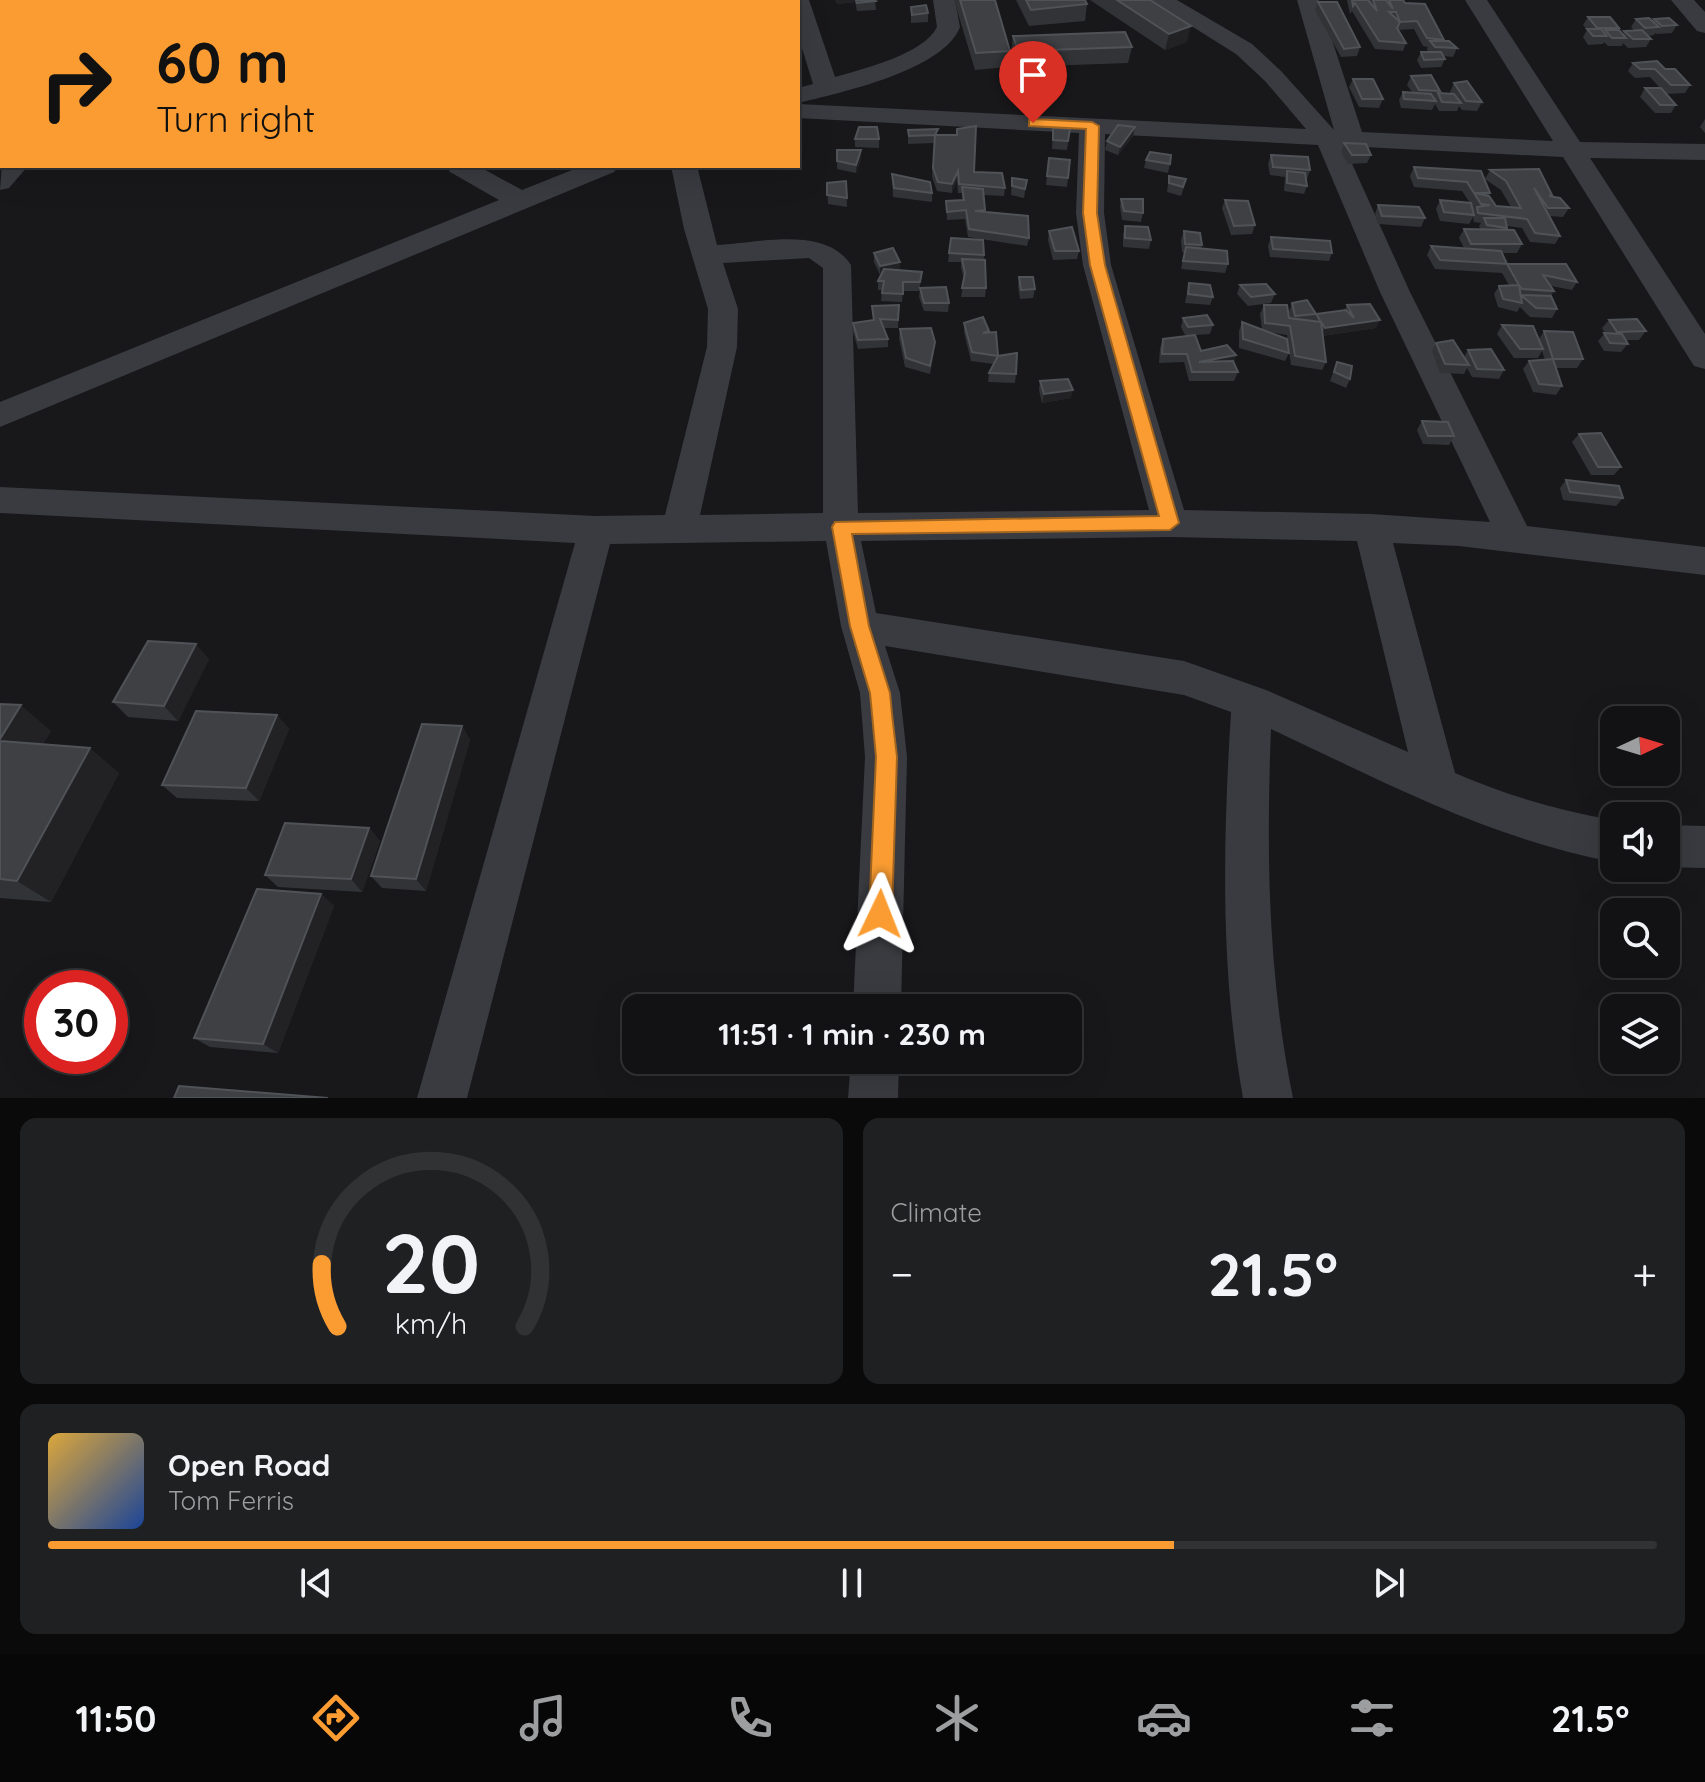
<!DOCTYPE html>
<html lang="en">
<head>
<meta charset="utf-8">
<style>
	:root { --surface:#121214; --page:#1f2022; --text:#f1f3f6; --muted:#9c9ea0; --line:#313234; --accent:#fa9c31 }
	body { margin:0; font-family:Quicksand,sans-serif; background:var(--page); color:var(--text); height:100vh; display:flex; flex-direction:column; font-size:30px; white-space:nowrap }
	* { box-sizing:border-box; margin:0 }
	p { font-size:26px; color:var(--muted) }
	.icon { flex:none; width:44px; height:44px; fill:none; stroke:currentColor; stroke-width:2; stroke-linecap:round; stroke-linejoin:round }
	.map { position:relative; height:1098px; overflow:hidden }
	.sheet { display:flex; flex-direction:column; gap:20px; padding:20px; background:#0a0a0b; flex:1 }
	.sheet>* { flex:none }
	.banner { position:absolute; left:0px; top:0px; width:800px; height:168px; box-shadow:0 8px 32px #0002,0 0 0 2px var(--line); background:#fa9c31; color:#111; overflow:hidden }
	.needle { width:52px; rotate:86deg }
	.buttons { position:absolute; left:1600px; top:706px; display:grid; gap:16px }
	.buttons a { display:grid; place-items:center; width:80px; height:80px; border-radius:16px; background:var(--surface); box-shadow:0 8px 32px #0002,0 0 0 2px var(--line); font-size:40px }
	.speed { position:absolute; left:24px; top:970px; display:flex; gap:16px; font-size:40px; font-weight:700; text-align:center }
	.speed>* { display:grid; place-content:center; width:104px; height:104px; border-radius:50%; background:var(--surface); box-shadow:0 8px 32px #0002,0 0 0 2px var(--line); line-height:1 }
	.speed .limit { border:12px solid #d22; background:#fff; color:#111 }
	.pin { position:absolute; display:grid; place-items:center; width:68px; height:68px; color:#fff; margin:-82px -34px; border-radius:50% 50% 50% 0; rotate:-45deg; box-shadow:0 0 8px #0007 }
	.pin .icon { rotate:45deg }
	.me { position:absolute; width:88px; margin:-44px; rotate:2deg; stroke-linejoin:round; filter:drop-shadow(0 0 6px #0008) }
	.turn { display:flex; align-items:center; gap:28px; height:168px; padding:0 24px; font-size:36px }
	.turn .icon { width:104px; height:104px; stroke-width:2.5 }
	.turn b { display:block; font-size:56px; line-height:68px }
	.big { font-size:60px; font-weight:800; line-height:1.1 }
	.sheet .widget { flex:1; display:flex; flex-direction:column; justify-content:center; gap:12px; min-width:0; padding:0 28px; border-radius:16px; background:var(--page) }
	.sheet .dial { align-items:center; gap:0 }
	.dial svg { height:208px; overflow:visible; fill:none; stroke:var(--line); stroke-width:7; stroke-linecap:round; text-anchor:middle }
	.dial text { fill:var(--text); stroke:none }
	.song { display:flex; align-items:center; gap:24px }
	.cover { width:96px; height:96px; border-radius:12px; background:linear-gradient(135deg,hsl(40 70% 55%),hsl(220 70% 35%)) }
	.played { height:8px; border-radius:4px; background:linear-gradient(90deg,var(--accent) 70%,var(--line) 70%) }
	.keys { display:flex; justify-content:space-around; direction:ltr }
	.heat { display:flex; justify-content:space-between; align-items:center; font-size:44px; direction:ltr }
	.sheet .tiles { flex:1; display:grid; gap:20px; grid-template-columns:1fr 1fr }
	.widget:last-child { grid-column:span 2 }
	.trip { position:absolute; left:622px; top:994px; width:460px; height:80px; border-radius:16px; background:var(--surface); box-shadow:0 8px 32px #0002,0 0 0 2px var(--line); font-weight:800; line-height:80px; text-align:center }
	.menu { display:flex; height:128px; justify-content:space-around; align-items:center; background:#070708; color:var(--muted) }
	.menu .icon { width:56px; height:56px }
	.menu .current { color:var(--accent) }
	.menu b { font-size:36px; color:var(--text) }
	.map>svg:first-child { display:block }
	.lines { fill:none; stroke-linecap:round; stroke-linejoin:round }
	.street { fill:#393b40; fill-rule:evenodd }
	.wall { fill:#313336 }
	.shaded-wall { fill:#222225 }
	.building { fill:#3e4044; stroke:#4f5257; stroke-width:2 }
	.route { fill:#fa9c31; stroke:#a26520; stroke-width:2 }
</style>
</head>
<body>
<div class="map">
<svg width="1705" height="1098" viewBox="0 0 1705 1098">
	<rect width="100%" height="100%" fill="#18181b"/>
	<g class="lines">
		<!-- street -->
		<path class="street" d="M165,0H188L164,2Z
			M423,0H445V2H423Z
			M586,0H608V2H586Z
			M787,0H809L835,77C863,69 924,54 937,27L933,0H955L960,27C944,70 840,93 798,103V88L813,84L798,35V2Z
			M1150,0H1177L1252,44L1281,71L1334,130L1297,0H1319L1362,132L1553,141L1465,0H1487L1580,142L1705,144V160L1590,158L1705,334V369L1694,366L1563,157L1344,146L1410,292L1527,526L1705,547V575L1459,546L1393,543L1455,773C1505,795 1560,811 1614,820V862C1493,840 1382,781 1271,729C1266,854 1268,976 1293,1098H1243C1220,969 1223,842 1231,712L1184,695L885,646L900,693L907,757L901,1008H853L865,757L860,693L841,626L826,541L610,544L467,1098H417L575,543L0,513V487L596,516L665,515L707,347L708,309L684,229L671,166H697L717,245C758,243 825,225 851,265L858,513L1149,510L1083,265L1076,213L1079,133L798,118V104L1306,129L1265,81L1236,54ZM1105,134L1318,145L1380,292L1490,522L1371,514L1184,510L1111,265L1104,213ZM809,258L823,268V513L700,515L737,347L738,309L723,263ZM1170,537L1357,541L1408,752L1266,690L1184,661L876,613L861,541Z
			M1671,0H1694L1705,12V33L1697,31Z
			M2,164V166H28L9,188L0,190Z
			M446,166H478L522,190L582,166H618L614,172L0,427V402L499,200L450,172Z
			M1666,825L1705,826V868L1666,867Z
			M851,1060H899L898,1098H848Z"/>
	</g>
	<!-- wall -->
	<path class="wall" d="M493,0H530V2H494Z
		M836,0H875L876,10L857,11L855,2L837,4Z
		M954,0H995L1010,51L1008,67L975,70Z
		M1016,0H1085L1087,4L1085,21L1029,26Z
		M1090,0H1150L1187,42L1165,50Z
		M1347,0H1403L1444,41L1457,48L1453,57L1443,56L1445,59L1441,67L1421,68L1417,60L1421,52H1428L1427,49L1428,47L1423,46L1414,29L1398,30L1406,43L1403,51L1375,49L1352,11L1350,14Z
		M1318,2L1360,47L1357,56L1341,57L1315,10Z
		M911,7L928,13V22L911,23Z
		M1588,17L1619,28L1618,30L1623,34L1624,31L1634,30L1631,27L1636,19L1652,21L1654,19L1677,25L1672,33L1657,34L1655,33L1654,35L1648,36L1651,39L1646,47L1628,48L1623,43L1622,46H1608L1604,42L1603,44L1588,45L1583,37L1587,30L1583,25Z
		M1013,36L1132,47L1128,63L1016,67L1011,52Z
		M1633,63L1665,69L1690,85L1685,93L1666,94L1676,105L1671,113H1655L1640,97L1645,88H1660L1650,77L1635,78L1628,71Z
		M1411,76L1440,91L1439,93L1451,94L1450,92L1454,83L1482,102L1477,111L1462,110L1459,106L1457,111H1439L1435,104L1432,110L1401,108L1399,100L1403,92H1412L1407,85Z
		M1353,79L1383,99L1379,108L1359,107L1349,87Z
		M1705,119V133L1700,127Z
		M1135,127L1133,136L1118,155L1105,150L1107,141Z
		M1053,128L1070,129L1067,150L1052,149Z
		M957,129L974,172L1005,188L1004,196L984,195L985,212L1029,238L1027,246L968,237L965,219L947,220L946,201L962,200V193H958L957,180L952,193L937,191L932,177L934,143L908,144V130L937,135H957Z
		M855,139H879V148L855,147Z
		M1344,143L1371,155L1367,163L1348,164L1341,152Z
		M837,150L861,159L856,173L837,169Z
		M1271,155L1310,170L1307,179H1306L1307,186L1304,194L1284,191L1285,177L1270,175L1268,164Z
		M1049,158L1068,178L1067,187L1046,185Z
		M1146,160L1170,164L1168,173L1144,168Z
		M1414,167L1481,171L1490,193L1488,196L1496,206L1511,207L1501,190L1485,179L1490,170L1552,195V197L1569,208L1563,217L1549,216L1560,236L1555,244L1530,242L1522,228L1507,226L1506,230L1522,244L1517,253H1502L1507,264L1502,273L1435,269L1427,255L1431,246L1464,248L1459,238L1464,229L1481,230L1479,226L1481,223L1474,222L1473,217L1469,224L1440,221L1436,209L1440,200L1470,203L1462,191L1414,187L1410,176Z
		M892,174L932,193V202L893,197Z
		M1169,176L1184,187L1181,196L1167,192Z
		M1012,178L1027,180L1024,198L1011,195Z
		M846,181L847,207L828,204L827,183Z
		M1121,199L1143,213L1141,222L1122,220L1120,207Z
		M1225,200L1255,225L1252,234L1231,235L1222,208Z
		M1378,205L1425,218L1421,227L1378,224L1375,214Z
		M1125,226L1151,240L1149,249L1123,247V235Z
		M1049,231L1079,251L1077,259L1053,260L1048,240Z
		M1184,231L1202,245L1201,249L1228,264L1225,273L1181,269L1184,253L1182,252L1181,240Z
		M1271,237L1332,253L1329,261L1270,257L1268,246Z
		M951,238L984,255L986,288L985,297H961L964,279L961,268V262H948Z
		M874,253L900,270L921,280L919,291H903L902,302L881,301L882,290H878V281L881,274L880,275L874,262Z
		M1507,264L1577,282L1572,290L1551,286L1554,291L1551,296L1557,309L1552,318L1530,317L1520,307L1517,312L1498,307L1494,294L1499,286L1509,285L1502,273Z
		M1019,277L1035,289L1033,298L1020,299L1018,286Z
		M1189,283L1213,297L1210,305L1185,303Z
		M1240,285L1275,294L1271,303L1248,306L1237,294Z
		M920,288L949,303L948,312L924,311L919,297Z
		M1292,303L1316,314L1313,321L1316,314L1345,310L1347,305L1376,328L1322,336L1326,362L1322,370L1291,365L1287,335L1268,332L1289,353L1285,361L1239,348V331L1242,322L1262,330L1260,314L1264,305L1290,318L1289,312Z
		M899,305L898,328H884L888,339V347L858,349L853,332V323L873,320L872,306Z
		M1183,318L1213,325L1210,334L1195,335L1201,351L1236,355L1234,362L1238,372L1234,381H1189L1184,362L1159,363L1160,348L1163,339L1192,335H1185L1181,327Z
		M1609,320L1646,331L1639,340H1626L1628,344L1621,352L1604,351L1598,341L1605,333L1602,328Z
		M964,323L989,331L998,356L1016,374L1015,383L988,382L989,373L994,364L971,361L964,332Z
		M1502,325L1539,339L1544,331L1583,359L1577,368H1556L1562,386L1556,395L1533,392L1523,369L1529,361L1545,360L1542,351L1538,358H1514L1497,334Z
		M900,329L934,351L930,374L905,367L899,338Z
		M1436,343L1464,357L1468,350L1504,370L1499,379L1472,377L1467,368L1464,374L1440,373L1432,351Z
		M1337,362L1350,379L1346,388L1330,381Z
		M1040,381L1071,398L1042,403L1039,390Z
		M1422,421L1454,436L1449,445L1423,444L1417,430Z
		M1579,434L1621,467L1614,475H1591L1572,442Z
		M1566,480L1623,498L1616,506L1563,500L1560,488Z
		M209,659L178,721L128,717L113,702Z
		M0,704L51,731L43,744L119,773L51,902L0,898Z
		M277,715L289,729L259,801L177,798L162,785Z
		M462,726L470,740L426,891L382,888L371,876Z
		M369,828L380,841L362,892L278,887L265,875Z
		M321,894L334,906L278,1053L210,1047L194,1038Z"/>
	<!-- shaded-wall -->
	<path class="shaded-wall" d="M837,0H855V2L837,4Z
		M1191,26L1187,42L1165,50L1169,34Z
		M1135,127L1133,136L1118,155L1120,147Z
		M861,150V159L856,173V165Z
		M958,171L957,180L952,193V184Z
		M900,262V271L880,275V266Z
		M1380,320L1376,328L1321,336L1325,328Z
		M1236,355L1233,364L1199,362Z
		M1073,390L1071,398L1042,403L1044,394Z
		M196,644L209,659L178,721L164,706Z
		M21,705L51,731L30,766L0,743V739Z
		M277,715L289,729L259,801L246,788Z
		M462,726L470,740L426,891L416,879Z
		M90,748L119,773L51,902L17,881Z
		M369,828L380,841L362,892L351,879Z
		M321,894L334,906L278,1053L263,1044Z"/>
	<!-- building -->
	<path class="building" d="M856,0H875L876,1L857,3Z
		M960,0H995L1010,51L976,53Z
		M1026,0H1085L1087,4L1031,10Z
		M1117,0H1150L1191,26L1169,34Z
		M1352,0H1368L1377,11L1373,0H1386L1393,9L1389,0H1403L1405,3L1425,4L1444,40L1427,38L1417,21L1400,22L1396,12H1389L1400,22L1397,28L1406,43L1379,41L1355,3L1353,6Z
		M1318,2H1337L1360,47L1344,49Z
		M926,5L928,13L912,15L911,7Z
		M1588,17H1610L1619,28H1597Z
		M1649,18L1659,27L1645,28L1636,19Z
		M1669,18L1677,25L1662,26L1654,19Z
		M1587,29H1601L1607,36H1593Z
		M1605,30H1619L1626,38H1612Z
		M1642,30L1651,39H1633L1624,31Z
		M1125,32L1132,47L1018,51L1013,36Z
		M1430,41H1449L1457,48L1435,47Z
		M1421,52H1441L1445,59L1424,60Z
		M1657,61L1665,69H1675L1690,85H1671L1655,69H1640L1633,63Z
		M1431,75L1440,91L1419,90L1411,76Z
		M1353,79H1373L1383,99H1362Z
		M1467,81L1482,102L1466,101L1454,83Z
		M1645,88H1661L1676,105H1660Z
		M1403,92L1431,94L1436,101L1404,99Z
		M1438,93L1454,94L1461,103L1442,102Z
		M1118,125L1135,127L1120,147L1107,141Z
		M976,126L974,172L1002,173L1005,188L959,184L958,171L952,184L938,182L933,168L935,135H957V129Z
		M859,127H877L879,139H855Z
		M1053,128L1070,129L1068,141L1053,140Z
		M938,129L935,135L909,136L908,130Z
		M1344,143L1366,144L1371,155H1352Z
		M837,150H861L856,165L837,161Z
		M1150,152L1171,155L1170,164L1146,160Z
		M1271,155L1308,157L1310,170L1273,167Z
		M1049,158L1070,160L1068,178L1047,176Z
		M1414,167L1481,171L1490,193H1474L1489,196L1496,206L1521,208L1506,181L1490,170L1539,169L1552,195L1549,196L1560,198L1569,208H1548L1534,188L1560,236L1535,233L1527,219L1478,213L1477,207L1490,205L1481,204L1467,182L1418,178Z
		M1287,171L1305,173L1307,186L1287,183Z
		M892,174L930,182L932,193L894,188Z
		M1169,176L1186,179L1183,187L1169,183Z
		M1012,178L1027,180L1025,189L1012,186Z
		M846,181L847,198L827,195V183Z
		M962,187L983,189L985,210L975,211L1028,216L1029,238L969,229L966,210L947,212L946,201L964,200Z
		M1121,199H1143V213L1124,211Z
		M1225,200L1248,201L1255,225L1234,226Z
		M1440,200L1471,203L1474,215L1444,212Z
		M1378,205L1419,207L1425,218L1382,216Z
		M1484,218H1505L1507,228L1487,225Z
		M1125,226L1148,227L1151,240L1125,238Z
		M1072,227L1079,251H1055L1049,231Z
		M1464,229L1514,230L1522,244H1471Z
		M1184,231L1200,233L1202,245L1185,244Z
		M1271,237L1330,241L1332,253L1273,249Z
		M951,238L983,240L984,255L949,253Z
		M1431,246L1501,251L1507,264L1440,260Z
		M1186,247L1227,251L1228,264L1183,261Z
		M893,248L900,262L880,266L874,253Z
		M962,259L985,260L986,288H962L965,273Z
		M1507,264H1566L1577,282L1543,275L1554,291L1522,289L1519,285L1522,303L1503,299L1499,286L1519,285Z
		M884,269L922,272L920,282H903V294L882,293L884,281H878Z
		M1019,277H1033L1035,289L1021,290Z
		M1189,283L1210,285L1213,297L1188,294Z
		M1266,284L1275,294L1251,297L1240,285Z
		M946,287L949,303H924L920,288Z
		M1521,295L1551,296L1557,309L1536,308Z
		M1307,300L1316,314L1295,316L1292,303Z
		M1370,304L1380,320L1325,328L1321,322L1326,362L1295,356L1290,326L1265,323L1264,305H1287L1289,318L1321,322L1316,314L1346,310L1354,318L1347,305Z
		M899,305L898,320L880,319L888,339L858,340L853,323L874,320L872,306Z
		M1207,315L1213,325L1188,327L1183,318Z
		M983,317L989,331L983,333L996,332L998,356L972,352L964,323Z
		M1637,319L1646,331L1617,332L1609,320Z
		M1242,322L1287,339L1289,353L1243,339Z
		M1502,325L1533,326L1543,349H1520Z
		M931,328L935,342L930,366L906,358L900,329Z
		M1544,331L1573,332L1583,359H1553Z
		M1604,333L1622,334L1628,344L1610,343Z
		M1195,335L1201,351L1227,345L1236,355L1199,362L1233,361L1238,372H1192L1187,354H1162L1163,339Z
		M1453,340L1469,365L1445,364L1436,343Z
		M1491,349L1504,370L1477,369L1468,350Z
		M1017,353L1016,374L989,373L998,356Z
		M1553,359L1562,386L1539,384L1529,361Z
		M1337,362L1352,366L1350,379L1334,372Z
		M1068,379L1073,390L1044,394L1040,381Z
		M1422,421L1448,422L1454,436H1428Z
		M1601,433L1621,467H1598L1579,434Z
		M1566,480L1619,486L1623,498L1570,492Z
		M148,641L196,644L164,706L113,702Z
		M0,704L21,705L0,739Z
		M196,711L277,715L246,788L162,785Z
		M422,724L462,726L416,879L371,876Z
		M0,741L90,748L17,881L0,879Z
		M285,823L369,828L351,879L265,875Z
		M257,889L321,894L263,1044L194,1038Z
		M179,1086L328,1098H174Z"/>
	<!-- route -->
	<path class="route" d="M1033,119L1092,122L1099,126L1097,213L1105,265L1179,523L1170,530L852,534L869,626L890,693L892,714L897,757L892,914L888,922L880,925L872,922L869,914L876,757L872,714L870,693L850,626L832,527L835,522L1159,516L1090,265L1083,213L1086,129L1029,126V120Z"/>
</svg>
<div class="buttons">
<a><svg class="needle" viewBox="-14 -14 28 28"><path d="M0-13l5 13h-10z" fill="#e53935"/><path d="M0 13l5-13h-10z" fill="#9c9ea0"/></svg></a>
<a><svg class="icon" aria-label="sound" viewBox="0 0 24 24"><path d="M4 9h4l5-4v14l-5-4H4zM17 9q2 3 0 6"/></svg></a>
<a><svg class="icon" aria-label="search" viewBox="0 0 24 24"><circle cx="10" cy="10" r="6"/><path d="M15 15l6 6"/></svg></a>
<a><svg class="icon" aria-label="layers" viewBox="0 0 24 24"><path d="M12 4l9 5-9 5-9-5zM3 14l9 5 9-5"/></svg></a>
</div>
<div class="speed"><div class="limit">30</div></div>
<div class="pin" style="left:1033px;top:123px;background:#d93025"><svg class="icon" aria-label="arrive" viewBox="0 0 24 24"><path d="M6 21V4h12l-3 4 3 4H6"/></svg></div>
<svg class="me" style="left:880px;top:914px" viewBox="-20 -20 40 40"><path d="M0-17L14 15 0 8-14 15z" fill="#fa9c31" stroke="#fff" stroke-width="4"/></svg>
<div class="trip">11:51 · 1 min · 230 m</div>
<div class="banner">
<div class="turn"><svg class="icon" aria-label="right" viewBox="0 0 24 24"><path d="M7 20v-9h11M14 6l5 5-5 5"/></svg><div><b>60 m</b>Turn right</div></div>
</div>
</div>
<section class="sheet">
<div class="tiles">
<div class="widget dial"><svg viewBox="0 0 100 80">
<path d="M14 69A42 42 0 1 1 86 69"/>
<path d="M14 69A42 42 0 0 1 8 45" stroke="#fa9c31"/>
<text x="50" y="56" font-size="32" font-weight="700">20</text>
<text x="50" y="72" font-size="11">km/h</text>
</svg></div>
<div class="widget"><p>Climate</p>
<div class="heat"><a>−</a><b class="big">21.5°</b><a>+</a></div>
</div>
<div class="widget">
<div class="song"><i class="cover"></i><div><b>Open Road</b><p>Tom Ferris</p></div></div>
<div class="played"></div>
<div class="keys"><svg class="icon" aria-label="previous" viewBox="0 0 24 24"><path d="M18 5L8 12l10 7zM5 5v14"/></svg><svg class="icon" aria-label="pause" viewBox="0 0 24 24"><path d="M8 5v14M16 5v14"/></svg><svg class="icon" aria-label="next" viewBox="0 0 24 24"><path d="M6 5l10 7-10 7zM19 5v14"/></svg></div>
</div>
</div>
</section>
<nav class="menu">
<b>11:50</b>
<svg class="icon current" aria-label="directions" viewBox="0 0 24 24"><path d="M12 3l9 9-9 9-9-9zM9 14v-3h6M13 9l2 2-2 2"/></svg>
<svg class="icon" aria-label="music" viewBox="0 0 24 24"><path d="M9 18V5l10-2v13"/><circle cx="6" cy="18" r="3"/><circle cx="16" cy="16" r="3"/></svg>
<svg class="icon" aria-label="phone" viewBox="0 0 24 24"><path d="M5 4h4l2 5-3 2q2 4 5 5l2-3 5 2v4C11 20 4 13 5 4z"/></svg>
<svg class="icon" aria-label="climate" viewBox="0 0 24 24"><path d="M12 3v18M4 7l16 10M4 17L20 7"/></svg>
<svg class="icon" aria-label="car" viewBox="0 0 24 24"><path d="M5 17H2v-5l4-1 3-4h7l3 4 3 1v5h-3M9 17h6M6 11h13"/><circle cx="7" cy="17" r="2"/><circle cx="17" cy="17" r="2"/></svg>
<svg class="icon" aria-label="filters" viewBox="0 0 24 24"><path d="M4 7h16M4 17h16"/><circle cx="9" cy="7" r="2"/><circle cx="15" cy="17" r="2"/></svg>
<b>21.5°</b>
</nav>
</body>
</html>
